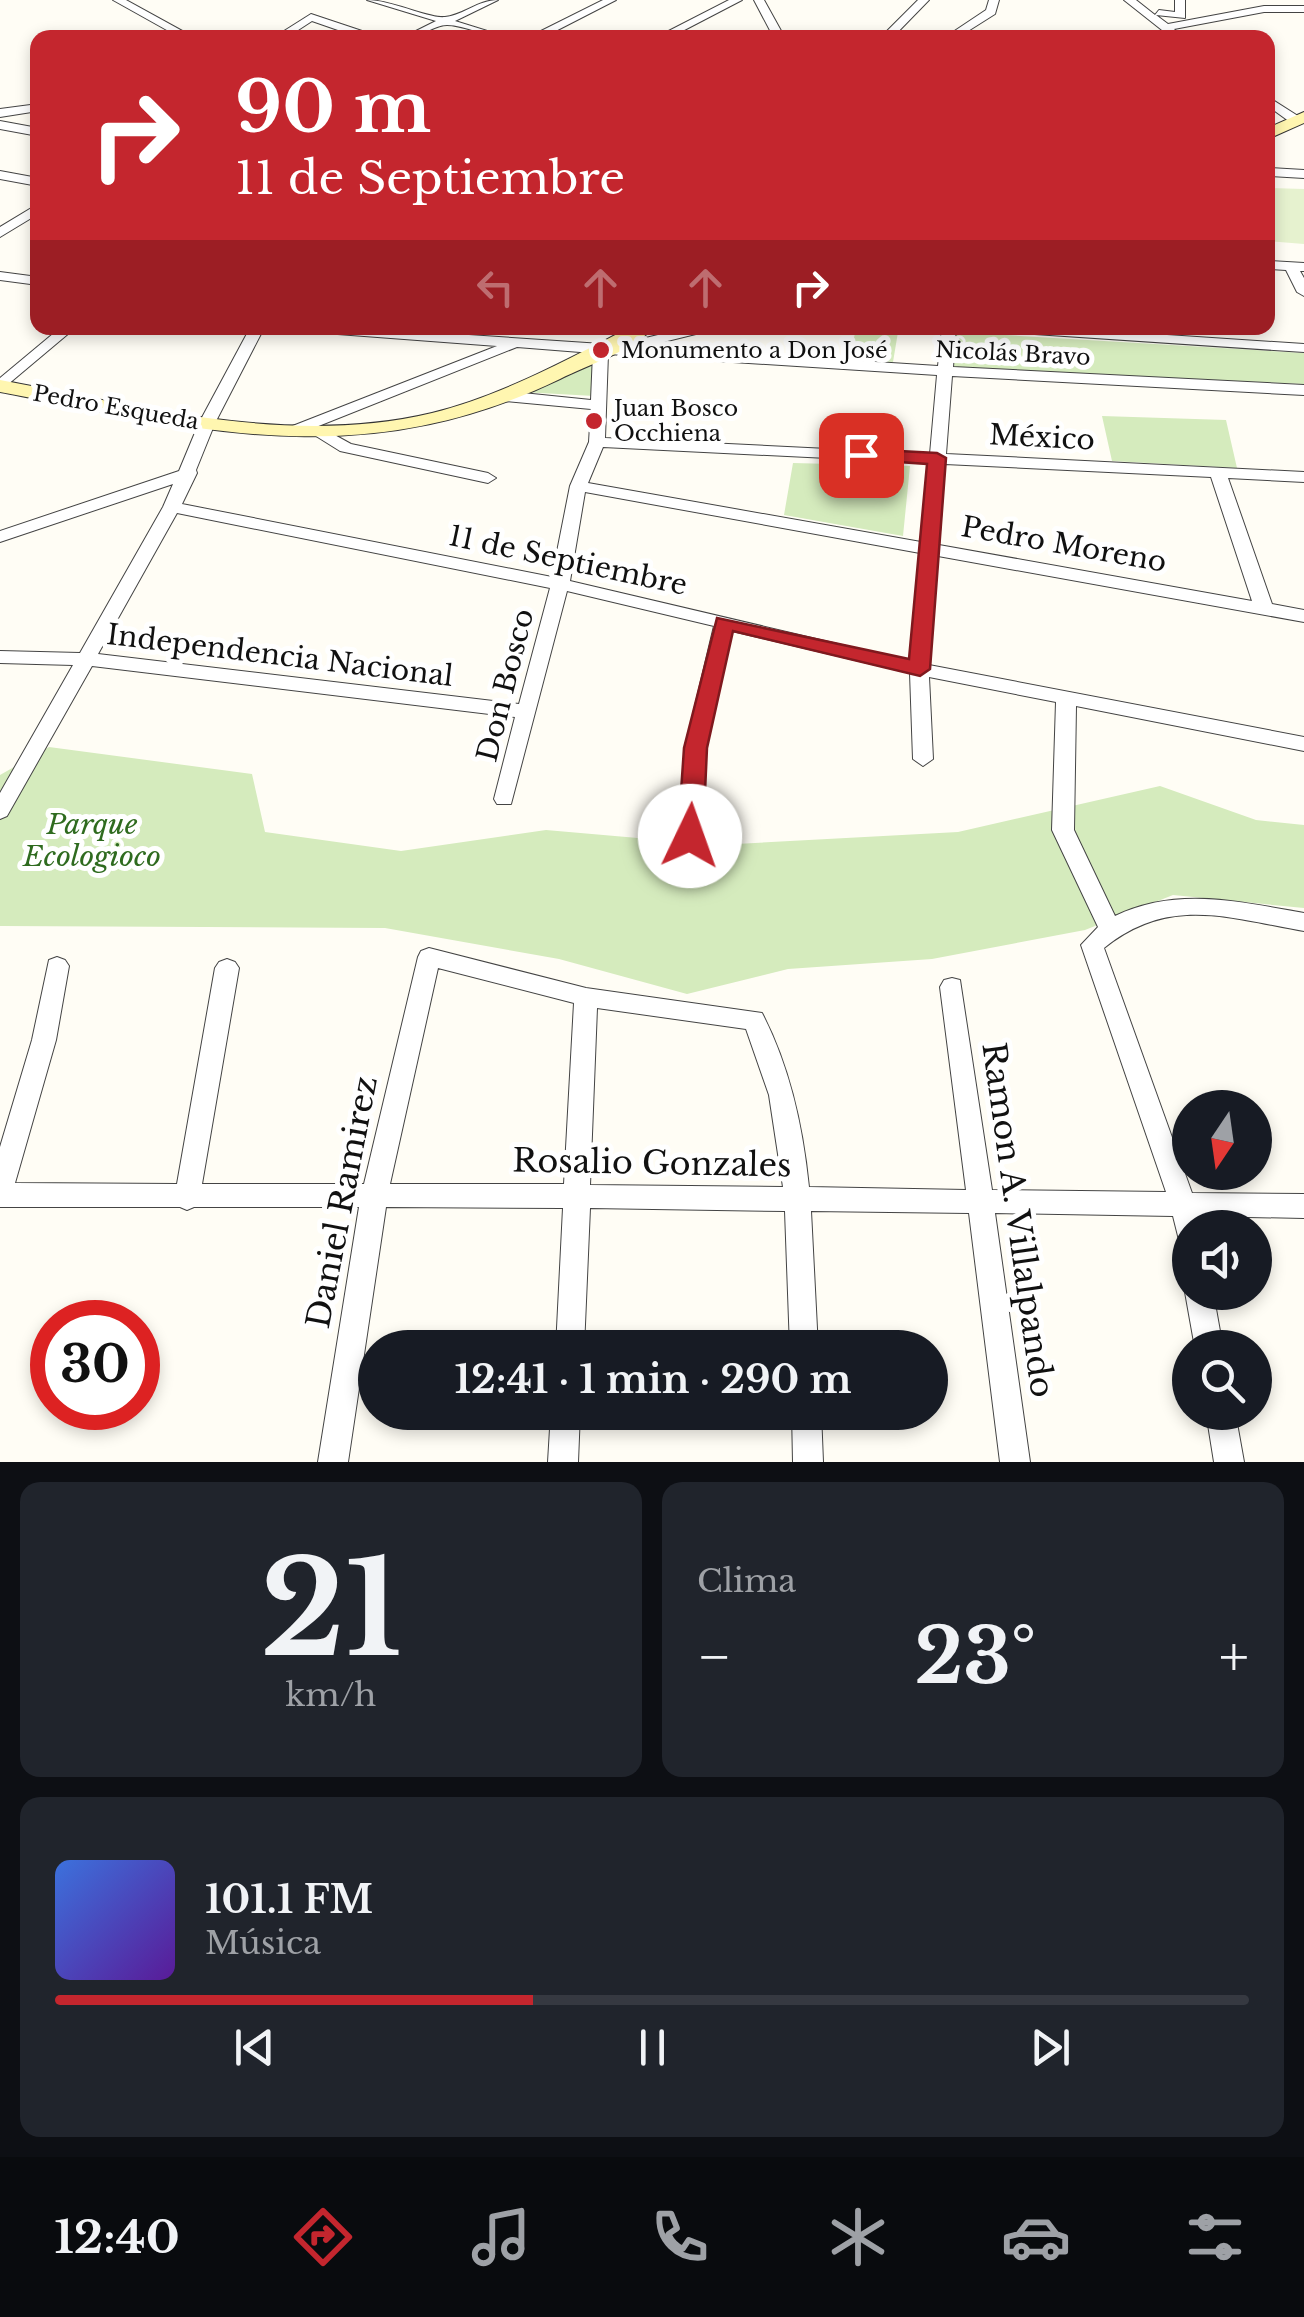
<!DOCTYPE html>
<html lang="es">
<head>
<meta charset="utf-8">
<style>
	:root { --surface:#171b24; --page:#20242c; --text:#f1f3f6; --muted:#9ea1a6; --line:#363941; --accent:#c4262e }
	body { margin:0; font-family:"Libre Baskerville",serif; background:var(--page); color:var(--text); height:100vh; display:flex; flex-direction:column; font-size:38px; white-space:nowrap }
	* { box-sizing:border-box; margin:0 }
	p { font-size:32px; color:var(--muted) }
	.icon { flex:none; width:55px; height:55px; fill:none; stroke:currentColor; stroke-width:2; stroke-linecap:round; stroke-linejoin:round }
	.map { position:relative; height:1462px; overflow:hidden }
	.side { display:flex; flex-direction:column; gap:20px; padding:20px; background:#0d0f14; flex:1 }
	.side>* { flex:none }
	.top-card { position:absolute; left:30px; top:30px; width:1245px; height:305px; border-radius:20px; box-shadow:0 5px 15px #0003; background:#c4262e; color:#fff; overflow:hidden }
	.needle { width:65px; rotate:193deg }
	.buttons { position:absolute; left:1172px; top:1090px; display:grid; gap:20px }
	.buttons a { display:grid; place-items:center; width:100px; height:100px; border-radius:50%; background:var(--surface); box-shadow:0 5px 15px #0003; font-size:50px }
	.speed { position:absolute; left:30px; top:1300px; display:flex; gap:20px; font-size:50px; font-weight:700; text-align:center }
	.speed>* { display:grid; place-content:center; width:130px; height:130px; border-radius:50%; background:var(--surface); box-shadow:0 5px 15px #0003; line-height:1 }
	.speed .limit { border:15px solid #d22; background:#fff; color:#111 }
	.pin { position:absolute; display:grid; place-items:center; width:85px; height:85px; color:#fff; margin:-42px; border-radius:20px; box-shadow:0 5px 15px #0006 }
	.me { position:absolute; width:110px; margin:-55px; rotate:3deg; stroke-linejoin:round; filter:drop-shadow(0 0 8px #0008) }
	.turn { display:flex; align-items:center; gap:35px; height:210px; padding:0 40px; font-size:45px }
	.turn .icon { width:130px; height:130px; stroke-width:2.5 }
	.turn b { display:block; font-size:70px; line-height:85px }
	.lanes { display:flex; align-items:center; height:95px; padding:0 40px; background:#0003; justify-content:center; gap:50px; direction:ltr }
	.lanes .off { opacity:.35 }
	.big { font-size:75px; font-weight:800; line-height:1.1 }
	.side .widget { flex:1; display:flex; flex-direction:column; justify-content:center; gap:15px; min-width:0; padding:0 35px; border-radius:20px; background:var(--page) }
	.side .dial { align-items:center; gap:0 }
	.dial b { font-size:130px; line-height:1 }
	.song { display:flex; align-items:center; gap:30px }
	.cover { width:120px; height:120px; border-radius:15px; background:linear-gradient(135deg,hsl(220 70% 55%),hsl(270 70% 35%)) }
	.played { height:10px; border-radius:5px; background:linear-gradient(90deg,var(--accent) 40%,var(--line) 40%) }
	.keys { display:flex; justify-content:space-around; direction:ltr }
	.heat { display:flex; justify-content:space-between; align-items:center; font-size:55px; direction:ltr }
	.side .tiles { flex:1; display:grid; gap:20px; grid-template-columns:1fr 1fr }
	.widget:last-child { grid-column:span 2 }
	.trip { position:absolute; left:358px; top:1330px; width:590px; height:100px; border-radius:50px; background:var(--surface); box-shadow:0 5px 15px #0003; font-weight:800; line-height:100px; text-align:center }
	.tab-bar { display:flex; height:160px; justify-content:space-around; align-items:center; background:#090b0e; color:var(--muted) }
	.tab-bar .icon { width:70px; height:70px }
	.tab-bar .active { color:var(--accent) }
	.tab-bar b { font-size:45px; color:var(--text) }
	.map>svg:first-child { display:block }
	.green { fill:#d5ebbd }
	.pitch { fill:#e6f2cf }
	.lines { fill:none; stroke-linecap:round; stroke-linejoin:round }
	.street-casing { stroke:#444; stroke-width:2 }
	.secondary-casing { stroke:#333; stroke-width:2 }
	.street { fill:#fff; fill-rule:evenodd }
	.secondary { fill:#fff6b0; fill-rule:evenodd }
	.route { fill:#c4262e; stroke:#7f191e; stroke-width:2.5 }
	.poi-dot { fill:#c4262e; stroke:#fff; stroke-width:4 }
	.labels { text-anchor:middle; stroke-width:10; stroke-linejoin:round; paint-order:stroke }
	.far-poi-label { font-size:22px; fill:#111; stroke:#fff; text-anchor:start }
	.far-street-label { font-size:22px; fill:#111; stroke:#fff }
	.street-label { font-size:28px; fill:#111; stroke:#fff }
	.park-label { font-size:28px; font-style:italic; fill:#2f6b1f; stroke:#fff }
	.near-street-label { font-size:32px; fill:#111; stroke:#fff }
</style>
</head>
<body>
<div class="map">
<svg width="1304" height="1462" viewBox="0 0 1304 1462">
	<rect width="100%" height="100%" fill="#fffdf5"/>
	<!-- green -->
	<path class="green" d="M856,329L898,332L893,362L849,359Z
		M954,332L1304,353V384L950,368Z
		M594,359V396L522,392Z
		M1102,416L1226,420L1237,468L1112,461Z
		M793,463L910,466L903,536L784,515Z
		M49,747L252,774L265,832L401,851L546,830L718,845L958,832L1160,786L1256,820L1304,825V908L1173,895L1085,930L932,959L788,969L687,994L559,959L385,928L0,926V775Z"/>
	<!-- pitch -->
	<path class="pitch" d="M1268,188L1304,189V244L1268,241Z"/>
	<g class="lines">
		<!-- street casing -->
		<g class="street-casing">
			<path id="street" d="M113,0H126L195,38H181Z
				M367,0C392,0 429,19 445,17C464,15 478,0 498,0L455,21L510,38C487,38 465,25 447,25C434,25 421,38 402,38L436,21Z
				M603,0H616L542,38H527Z
				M729,0H742L669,38H655Z
				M754,0H764L785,38H774Z
				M918,0H929L892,38H880Z
				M989,0H999L995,14L957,38H944L986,10Z
				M1124,0H1136L1155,15L1159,10L1175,12V0H1185V18L1156,15L1168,24L1264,6H1304V12H1264L1174,29L1180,35L1172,38Z
				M311,14L377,36L378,38H361L312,21L286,38H273Z
				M1268,97L1298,116V122H1290L1268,106Z
				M38,104V111L0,117V109Z
				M0,121L38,128V136L0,129Z
				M1268,168L1304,170V178L1268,176Z
				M0,171L38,178V186L0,179Z
				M38,204V214L0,237V227Z
				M1268,261L1304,263V271H1300L1304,278V296L1297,292L1286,270L1268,269Z
				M0,272L38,277V285L0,280Z
				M60,328H75L0,391V378Z
				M250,328H264L215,423L196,470L197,473L182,504L552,577L570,486L589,442L591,409L504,401L496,396L504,391L591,400L593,353L517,347L296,435L290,433V427L497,346L311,332L304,328H364L632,346L633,341L687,328H710L708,331L643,347L938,366L942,328H956L953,367L1304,385V395L952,376L946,454L1304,472V482L1228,478L1272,604L1304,610V622L938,556L929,665L1304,737V751L1076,706L1074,830L1115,916C1177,886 1240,902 1304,913V931C1229,918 1169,895 1104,948L1192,1193L1304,1194V1218L1199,1216L1201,1228H1190V1251L1181,1248L1173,1216L995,1213L1030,1462H1000L969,1213L811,1211L818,1348H790L785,1211L590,1208L584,1348H556L563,1208L386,1207L348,1462H318L359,1207H194L187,1210L180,1207H0V1147L32,1040L49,960L57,957L65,960L69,966L56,1040L15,1183L177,1184L215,968L219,962L227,959L235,962L239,968L202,1184H364L418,957L421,951L429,948L586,988L762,1013C790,1067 803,1127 809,1187L966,1190L940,987L944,980L952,978L960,980L992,1190L1166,1192L1081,945L1098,927L1052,830L1056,702L929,677L933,759L923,766L913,759L910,673L732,631L705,748L701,836L698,842H682L679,836L685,748L714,626L567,591L511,804H497L494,799L515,717L92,666L7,816L0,819V793L73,665L0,663V651L80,653L163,507L173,484L0,542V531L179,471L199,423ZM608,354L937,375L930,454L605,438ZM603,447L929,463L921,542L588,483ZM945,464L1211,477L1252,601L939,545ZM585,492L920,553L910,661L570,581ZM177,513L550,588L519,704L98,654ZM438,968L574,1003L564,1184H390ZM597,1008L746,1029L769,1095L783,1187L590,1185Z
				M996,328H1062L1304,344V352L1003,332Z
				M322,428L351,444L488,473L496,478L488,483L340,451L316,436V430Z
				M1190,1283V1292H1213L1223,1348H1195L1185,1292Z
				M551,1412H580L578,1462H548Z
				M792,1412H821L823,1462H793Z
				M1206,1412H1235L1244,1462H1214Z"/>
		</g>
		<!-- secondary casing -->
		<g class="secondary-casing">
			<path id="secondary" d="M1304,112V123L1268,139V128Z
				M629,328H653C632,351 588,365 560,379C362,474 204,431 0,392V380C141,406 289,447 432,413C501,396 566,360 629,328Z"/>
		</g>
		<!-- street -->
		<use href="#street" class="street"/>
		<!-- secondary -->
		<use href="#secondary" class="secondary"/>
	</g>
	<!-- route -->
	<path class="route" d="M861,449L937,453L946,458L930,669L920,676L733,631L707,748L703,836L690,845L682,843L678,836L684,748L717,618L909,659L927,464L855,459L852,455Z"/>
	<!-- markers -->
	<g class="poi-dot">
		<circle cx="601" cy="350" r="10"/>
		<circle cx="594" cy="421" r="10"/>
	</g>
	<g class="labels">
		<!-- far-poi labels -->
		<g class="far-poi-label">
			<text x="621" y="358">Monumento a Don José</text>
			<text x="614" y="416">Juan Bosco<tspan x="614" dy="25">Occhiena</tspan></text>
		</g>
		<!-- far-street labels -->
		<g class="far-street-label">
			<text transform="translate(1013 353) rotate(3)" y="8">Nicolás Bravo</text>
			<text transform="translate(116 407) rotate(10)" y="8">Pedro Esqueda</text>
		</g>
		<!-- street labels -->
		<g class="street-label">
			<text transform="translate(1042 437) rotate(3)" y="10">México</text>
			<text transform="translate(1064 544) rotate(10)" y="10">Pedro Moreno</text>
			<text transform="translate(568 560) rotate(12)" y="10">11 de Septiembre</text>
			<text transform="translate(280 655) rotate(7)" y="10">Independencia Nacional</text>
			<text transform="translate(505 685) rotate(-76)" y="10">Don Bosco</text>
		</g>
		<!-- park labels -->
		<g class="park-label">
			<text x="92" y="834">Parque<tspan x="92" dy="32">Ecologioco</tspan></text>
		</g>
		<!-- near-street labels -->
		<g class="near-street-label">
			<text transform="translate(652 1163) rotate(1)" y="11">Rosalio Gonzales</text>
			<text transform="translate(342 1202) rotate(-79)" y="11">Daniel Ramirez</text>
			<text transform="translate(1018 1220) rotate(82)" y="11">Ramon A. Villalpando</text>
		</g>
	</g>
</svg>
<div class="buttons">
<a><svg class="needle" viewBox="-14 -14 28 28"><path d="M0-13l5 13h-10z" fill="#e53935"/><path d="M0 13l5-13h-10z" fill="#9ea1a6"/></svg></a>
<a><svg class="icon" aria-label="sound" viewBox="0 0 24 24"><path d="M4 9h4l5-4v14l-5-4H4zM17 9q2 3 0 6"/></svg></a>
<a><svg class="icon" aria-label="search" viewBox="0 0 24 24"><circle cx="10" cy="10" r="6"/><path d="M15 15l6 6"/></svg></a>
</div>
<div class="speed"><div class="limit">30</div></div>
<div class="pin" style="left:861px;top:455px;background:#d93025"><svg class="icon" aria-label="arrive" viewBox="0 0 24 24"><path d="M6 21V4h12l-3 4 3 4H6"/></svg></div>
<svg class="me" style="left:690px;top:836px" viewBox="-20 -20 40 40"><circle r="19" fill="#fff"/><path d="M0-13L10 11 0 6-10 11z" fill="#c4262e"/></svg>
<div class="trip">12:41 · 1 min · 290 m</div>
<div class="top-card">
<div class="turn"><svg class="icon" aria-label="right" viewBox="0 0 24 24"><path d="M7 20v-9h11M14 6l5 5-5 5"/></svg><div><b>90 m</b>11 de Septiembre</div></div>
<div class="lanes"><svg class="icon off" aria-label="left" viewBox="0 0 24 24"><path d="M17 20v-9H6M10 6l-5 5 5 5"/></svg><svg class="icon off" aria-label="ahead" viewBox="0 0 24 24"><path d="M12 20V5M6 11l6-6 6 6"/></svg><svg class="icon off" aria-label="ahead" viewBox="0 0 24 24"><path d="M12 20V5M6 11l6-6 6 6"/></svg><svg class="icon" aria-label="right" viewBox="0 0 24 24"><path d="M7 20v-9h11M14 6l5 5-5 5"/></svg></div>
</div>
</div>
<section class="side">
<div class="tiles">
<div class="widget dial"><b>21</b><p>km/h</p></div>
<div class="widget"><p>Clima</p>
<div class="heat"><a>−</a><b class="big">23°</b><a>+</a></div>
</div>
<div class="widget">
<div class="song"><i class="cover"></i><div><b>101.1 FM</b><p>Música</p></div></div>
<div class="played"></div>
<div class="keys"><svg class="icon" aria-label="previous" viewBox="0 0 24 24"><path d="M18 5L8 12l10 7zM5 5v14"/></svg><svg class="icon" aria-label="pause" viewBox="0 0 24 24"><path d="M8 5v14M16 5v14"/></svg><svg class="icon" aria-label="next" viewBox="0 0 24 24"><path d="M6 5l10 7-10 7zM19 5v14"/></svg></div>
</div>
</div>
</section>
<nav class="tab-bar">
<b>12:40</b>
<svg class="icon active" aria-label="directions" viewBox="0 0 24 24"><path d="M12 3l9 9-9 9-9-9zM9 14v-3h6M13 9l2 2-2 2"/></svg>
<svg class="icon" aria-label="music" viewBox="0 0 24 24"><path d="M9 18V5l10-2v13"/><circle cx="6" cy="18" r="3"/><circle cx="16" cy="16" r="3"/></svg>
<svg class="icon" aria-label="phone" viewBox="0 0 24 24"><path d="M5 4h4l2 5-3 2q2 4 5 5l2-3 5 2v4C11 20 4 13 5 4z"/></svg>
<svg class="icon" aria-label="climate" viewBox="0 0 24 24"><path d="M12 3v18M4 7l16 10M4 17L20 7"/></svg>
<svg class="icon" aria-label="car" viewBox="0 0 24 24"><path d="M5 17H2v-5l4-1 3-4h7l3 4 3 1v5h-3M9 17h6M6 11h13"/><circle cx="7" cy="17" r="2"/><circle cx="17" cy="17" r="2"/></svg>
<svg class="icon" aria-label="filters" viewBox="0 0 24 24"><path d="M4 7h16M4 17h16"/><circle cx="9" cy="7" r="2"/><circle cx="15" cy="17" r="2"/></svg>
</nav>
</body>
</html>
